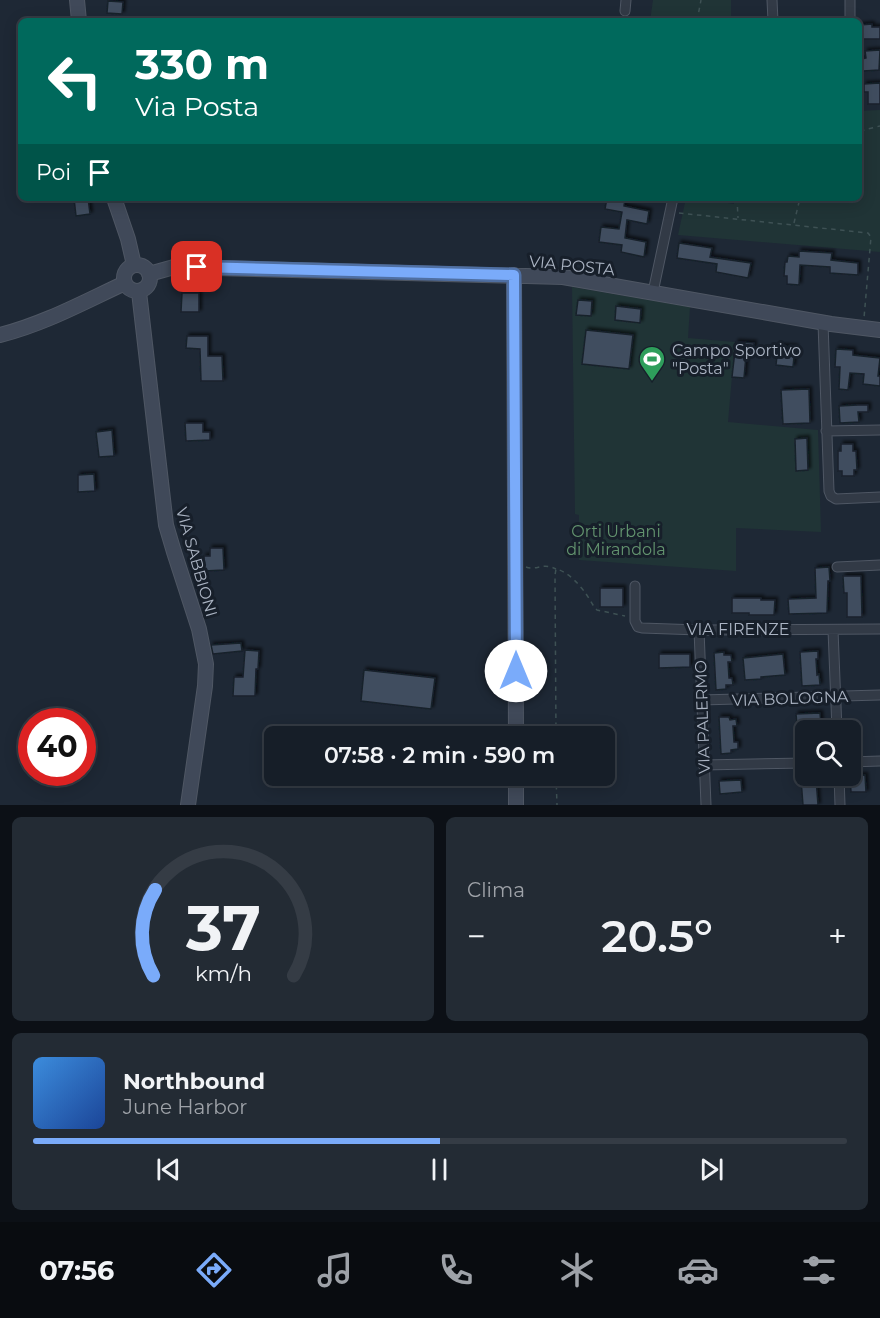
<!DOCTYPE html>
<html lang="it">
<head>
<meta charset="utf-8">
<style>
	:root { --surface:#161e28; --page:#232b34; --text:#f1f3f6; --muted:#9ea2a8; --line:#353c45; --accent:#7aabfa }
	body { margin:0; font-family:Montserrat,sans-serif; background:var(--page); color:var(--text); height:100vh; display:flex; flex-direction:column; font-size:22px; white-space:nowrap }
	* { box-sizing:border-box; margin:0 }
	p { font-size:20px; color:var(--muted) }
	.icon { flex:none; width:33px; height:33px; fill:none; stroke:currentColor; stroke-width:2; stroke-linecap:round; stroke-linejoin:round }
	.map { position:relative; height:805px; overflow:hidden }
	.drawer { display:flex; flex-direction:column; gap:12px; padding:12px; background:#0c1016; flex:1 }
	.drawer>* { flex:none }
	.guide { position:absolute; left:18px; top:18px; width:844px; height:183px; border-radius:9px; box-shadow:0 3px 15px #0003,0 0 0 2px var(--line); background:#00695c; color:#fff; overflow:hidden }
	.tools { position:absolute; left:795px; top:720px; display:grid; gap:12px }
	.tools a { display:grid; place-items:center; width:66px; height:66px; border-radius:9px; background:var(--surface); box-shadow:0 3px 15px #0003,0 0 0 2px var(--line); font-size:30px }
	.speed { position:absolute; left:18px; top:708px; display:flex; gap:12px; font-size:30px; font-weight:700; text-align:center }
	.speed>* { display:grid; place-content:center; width:78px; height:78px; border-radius:50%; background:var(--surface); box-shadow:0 3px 15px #0003,0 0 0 2px var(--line); line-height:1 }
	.speed .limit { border:9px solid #d22; background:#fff; color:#111 }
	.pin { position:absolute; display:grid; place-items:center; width:51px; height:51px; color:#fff; margin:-26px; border-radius:12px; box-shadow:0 3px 9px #0006 }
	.me { position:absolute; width:66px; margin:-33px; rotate:0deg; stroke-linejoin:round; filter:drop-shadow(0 0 4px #0008) }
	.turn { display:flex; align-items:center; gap:21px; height:126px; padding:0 18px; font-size:27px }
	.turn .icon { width:78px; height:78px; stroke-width:2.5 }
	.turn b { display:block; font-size:42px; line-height:51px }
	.then { display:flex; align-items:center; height:57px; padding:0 18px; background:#0003; gap:12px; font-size:22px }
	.big { font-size:45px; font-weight:600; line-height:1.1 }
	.drawer .widget { flex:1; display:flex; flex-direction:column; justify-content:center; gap:9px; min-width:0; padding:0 21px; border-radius:9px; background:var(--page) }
	.drawer .dial { align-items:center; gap:0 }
	.dial svg { height:156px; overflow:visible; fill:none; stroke:var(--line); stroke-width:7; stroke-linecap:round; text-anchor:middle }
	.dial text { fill:var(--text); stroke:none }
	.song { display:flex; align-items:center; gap:18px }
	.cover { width:72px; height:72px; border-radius:9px; background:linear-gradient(135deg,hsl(210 70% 55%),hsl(220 70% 35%)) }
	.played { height:6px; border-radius:3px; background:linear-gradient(90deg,var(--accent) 50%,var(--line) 50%) }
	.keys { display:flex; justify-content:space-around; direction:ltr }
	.heat { display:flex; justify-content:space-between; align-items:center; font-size:33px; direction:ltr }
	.drawer .tiles { flex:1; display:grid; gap:12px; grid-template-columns:1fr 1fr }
	.widget:last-child { grid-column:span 2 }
	.trip { position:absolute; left:264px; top:726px; width:351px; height:60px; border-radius:9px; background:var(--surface); box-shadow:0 3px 15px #0003,0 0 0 2px var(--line); font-weight:600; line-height:60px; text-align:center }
	.tabs { display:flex; height:96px; justify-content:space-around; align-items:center; background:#090c10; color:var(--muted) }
	.tabs .icon { width:42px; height:42px }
	.tabs .selected { color:var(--accent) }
	.tabs b { font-size:27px; color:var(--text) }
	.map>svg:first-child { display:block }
	.green { fill:#203436 }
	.building { fill:#414d5e; stroke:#19212c; stroke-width:1.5; filter:url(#shadow) }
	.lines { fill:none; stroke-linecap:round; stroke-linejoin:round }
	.street-casing { stroke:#4f5764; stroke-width:11 }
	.secondary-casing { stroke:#4f5764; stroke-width:16 }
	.path { stroke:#3e5154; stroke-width:1.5; stroke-dasharray:4.5 4.5; stroke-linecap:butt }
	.street { stroke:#323a46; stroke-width:9 }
	.secondary { stroke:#404959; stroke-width:14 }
	.route-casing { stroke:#4f6fa2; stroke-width:15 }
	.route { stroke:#7aabfa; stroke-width:10 }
	.labels { text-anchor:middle; stroke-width:6; stroke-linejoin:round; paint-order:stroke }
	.street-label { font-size:16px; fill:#abb4c3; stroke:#171f2a }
	.poi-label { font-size:16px; fill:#abb4c3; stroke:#171f2a; text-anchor:start }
	.park-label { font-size:16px; fill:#63946f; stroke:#171f2a }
</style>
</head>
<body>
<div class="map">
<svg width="880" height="805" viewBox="0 0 880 805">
	<defs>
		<filter id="shadow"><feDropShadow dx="2.5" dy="-2.5" stdDeviation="1.5" flood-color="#0009"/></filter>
	</defs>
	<rect width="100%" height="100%" fill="#1e2835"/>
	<!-- green -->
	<path class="green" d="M653,0H731V21H650Z
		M880,110V252L678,235L686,198H695L734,204V198H860V111Z
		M572,287L690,307L688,338L735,342L728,422L818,430L821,532L736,528V571L579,560V515L575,514Z"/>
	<!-- building -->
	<path class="building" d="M108,1L123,2L122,14L107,13Z
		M872,24V27H880V39H861L860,25Z
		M880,50L879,70L863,71L862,59L866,58L865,51Z
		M880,83V104H868V92H864V84Z
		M74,198H88L90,214L76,216Z
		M607,198L625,199L624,206L649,211L647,224L627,220L625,238L646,242L644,257L621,252L622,245L599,242L601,227L619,229L622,212L605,209Z
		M679,243L712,248L710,257L751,263L748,278L716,272L717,264L677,258Z
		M799,251L832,253L831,260L858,263V275L830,273V267L800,265L799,285L787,284V276H784L785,262H787L788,256L799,257Z
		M182,293H199V312H181Z
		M578,300L592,301L591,316L576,315Z
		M616,306L641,309L640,323L615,320Z
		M586,330L633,335L629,369L582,364Z
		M187,336H208V356H222L223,381H201L200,349L186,348Z
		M736,342L754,343L753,355H746L744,378L732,377Z
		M778,346L795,347L793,367L776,365Z
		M836,349L853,350V355L880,358L878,376H880V386L863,384L864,374L850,373L848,390L839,389L840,367H835Z
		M809,389L810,423L783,424L781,390Z
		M858,405H868V412H858L859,422L840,423L839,406Z
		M185,423H203V432H210V440L186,441Z
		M112,430L114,456L99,457L96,432Z
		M807,438L808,470L796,471L795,439Z
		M841,444H853V451H856L857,470H854V476H842V471H838V451H841Z
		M94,474L95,491L78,492V475Z
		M210,548H223L224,570L204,571V556H210Z
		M829,567L830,581H828L827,613L789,614L788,599L816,598L815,568Z
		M843,576H861L862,617H847V593H844Z
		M600,588H623V607H600Z
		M732,598H761V600H775L774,615H749V613H732Z
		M241,643L242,651L213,654L211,645Z
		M245,650L259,651L258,669H256L255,696H233L234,677H243Z
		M818,651V659H816L817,675L819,674L820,685L802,686L800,652Z
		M724,652V655H731L732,662H728L729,678H732L733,685H726V689L716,690L714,653Z
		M659,654H690V667L659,668Z
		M783,654L785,675L761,677V679L745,680L743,658Z
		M364,670L435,678L431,709L361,701Z
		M820,713L821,725H797L796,714Z
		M719,717H729L730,720L736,719L737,726H733L734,742H738V749L731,750V753L721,754Z
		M865,775L866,792H851L850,776Z
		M816,778L818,805H803L801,779Z
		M741,780L742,792L720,794L719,781Z"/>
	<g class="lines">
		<!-- street casing -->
		<g class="street-casing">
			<path id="street" d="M772,0L773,21
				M850,0V21
				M625,11L626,0
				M653,292L673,198
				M823,323L829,491L831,496L836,499L880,497
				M826,431L880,430
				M837,567L880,565
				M635,586V621L638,627L642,628L699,630L880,629
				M699,630L706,805
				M833,630L837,730
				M701,700L880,695
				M850,762L880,761
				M703,765L806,763
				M839,776L840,805"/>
		</g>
		<!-- secondary casing -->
		<g class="secondary-casing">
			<path id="secondary" d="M77,0L79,21
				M114,198L128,239L134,265
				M124 278a13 13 0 1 1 26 0a13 13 0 1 1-26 0Z
				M149,274L174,267L563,277L831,324L880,330
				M514,275L516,736
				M139,292L166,525L174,552L199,629L206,664L205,686L188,805
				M0,335C44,324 84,302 125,283
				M516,805V776"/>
		</g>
		<!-- path -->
		<path class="path" d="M632,18L634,20L642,21
			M697,21L701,0
			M860,131L880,126
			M737,198L738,218
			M679,213L868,233L871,237L864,318
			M794,223L800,198
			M150,292L156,284
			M526,567C537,571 542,562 556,569
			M556,736L555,575L556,569C567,571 580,585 586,594C590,599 592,605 597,610L625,616
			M556,776L557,805"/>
		<!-- street -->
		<use href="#street" class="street"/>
		<!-- secondary -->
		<use href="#secondary" class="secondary"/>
	</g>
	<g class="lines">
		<!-- route casing -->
		<g class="route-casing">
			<path id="route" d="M197,267L514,275L516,671"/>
		</g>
		<!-- route -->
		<use href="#route" class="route"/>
	</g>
	<!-- icons -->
	<defs>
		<g id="stadium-pin" transform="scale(1.35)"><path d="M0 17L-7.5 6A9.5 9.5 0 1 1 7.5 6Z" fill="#2e9e5b" stroke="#171f2a"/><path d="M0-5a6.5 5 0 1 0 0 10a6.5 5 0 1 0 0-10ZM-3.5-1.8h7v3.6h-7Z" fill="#fff"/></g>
	</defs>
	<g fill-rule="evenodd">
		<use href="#stadium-pin" x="652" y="359"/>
	</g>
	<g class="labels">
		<!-- street labels -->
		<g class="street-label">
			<text transform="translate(572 265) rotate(6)" y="6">VIA POSTA</text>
			<text transform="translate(197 562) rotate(74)" y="6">VIA SABBIONI</text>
			<text x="738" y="635">VIA FIRENZE</text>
			<text transform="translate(790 698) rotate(-2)" y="6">VIA BOLOGNA</text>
			<text transform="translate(702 717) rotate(-92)" y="6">VIA PALERMO</text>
		</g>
		<!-- poi labels -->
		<g class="poi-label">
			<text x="672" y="356">Campo Sportivo<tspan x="672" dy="18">"Posta"</tspan></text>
		</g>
		<!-- park labels -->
		<g class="park-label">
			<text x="616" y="537">Orti Urbani<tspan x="616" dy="18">di Mirandola</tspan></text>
		</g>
	</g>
</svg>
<div class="tools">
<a><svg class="icon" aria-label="search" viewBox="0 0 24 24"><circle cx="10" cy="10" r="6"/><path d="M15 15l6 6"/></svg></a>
</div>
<div class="speed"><div class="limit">40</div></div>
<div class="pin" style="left:197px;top:267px;background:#d93025"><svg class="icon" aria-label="arrive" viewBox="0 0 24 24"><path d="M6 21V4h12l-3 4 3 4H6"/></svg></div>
<svg class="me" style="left:516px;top:671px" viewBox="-20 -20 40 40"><circle r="19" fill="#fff"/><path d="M0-13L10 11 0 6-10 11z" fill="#7aabfa"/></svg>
<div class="trip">07:58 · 2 min · 590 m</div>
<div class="guide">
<div class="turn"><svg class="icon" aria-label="left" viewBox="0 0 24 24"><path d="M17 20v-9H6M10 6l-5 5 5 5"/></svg><div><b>330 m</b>Via Posta</div></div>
<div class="then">Poi<svg class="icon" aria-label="arrive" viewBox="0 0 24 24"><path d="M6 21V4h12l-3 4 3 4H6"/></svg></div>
</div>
</div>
<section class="drawer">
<div class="tiles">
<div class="widget dial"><svg viewBox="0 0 100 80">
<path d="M14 69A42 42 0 1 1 86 69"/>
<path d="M14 69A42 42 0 0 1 15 25" stroke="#7aabfa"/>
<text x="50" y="56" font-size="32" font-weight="700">37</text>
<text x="50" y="72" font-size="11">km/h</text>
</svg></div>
<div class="widget"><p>Clima</p>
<div class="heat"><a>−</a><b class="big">20.5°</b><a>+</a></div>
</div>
<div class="widget">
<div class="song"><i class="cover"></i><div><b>Northbound</b><p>June Harbor</p></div></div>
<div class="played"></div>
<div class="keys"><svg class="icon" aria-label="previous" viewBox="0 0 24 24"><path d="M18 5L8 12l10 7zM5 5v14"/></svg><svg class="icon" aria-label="pause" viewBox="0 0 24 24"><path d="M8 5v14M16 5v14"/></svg><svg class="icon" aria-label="next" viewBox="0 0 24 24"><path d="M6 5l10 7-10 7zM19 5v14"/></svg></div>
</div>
</div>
</section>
<nav class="tabs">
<b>07:56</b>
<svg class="icon selected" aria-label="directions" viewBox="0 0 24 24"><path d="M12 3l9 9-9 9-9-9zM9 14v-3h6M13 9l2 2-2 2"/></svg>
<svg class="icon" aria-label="music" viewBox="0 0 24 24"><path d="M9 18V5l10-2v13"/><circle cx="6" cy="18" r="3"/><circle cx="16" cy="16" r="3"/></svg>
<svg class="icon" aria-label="phone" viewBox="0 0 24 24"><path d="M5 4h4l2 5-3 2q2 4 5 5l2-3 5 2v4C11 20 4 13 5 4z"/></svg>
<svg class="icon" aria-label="climate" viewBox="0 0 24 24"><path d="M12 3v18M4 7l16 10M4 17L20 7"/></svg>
<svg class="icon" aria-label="car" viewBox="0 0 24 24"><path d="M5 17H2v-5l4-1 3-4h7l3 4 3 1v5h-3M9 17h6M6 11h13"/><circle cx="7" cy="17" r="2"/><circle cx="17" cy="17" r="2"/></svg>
<svg class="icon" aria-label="filters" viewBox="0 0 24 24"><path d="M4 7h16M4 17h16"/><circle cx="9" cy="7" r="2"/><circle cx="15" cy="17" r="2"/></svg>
</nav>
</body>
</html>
